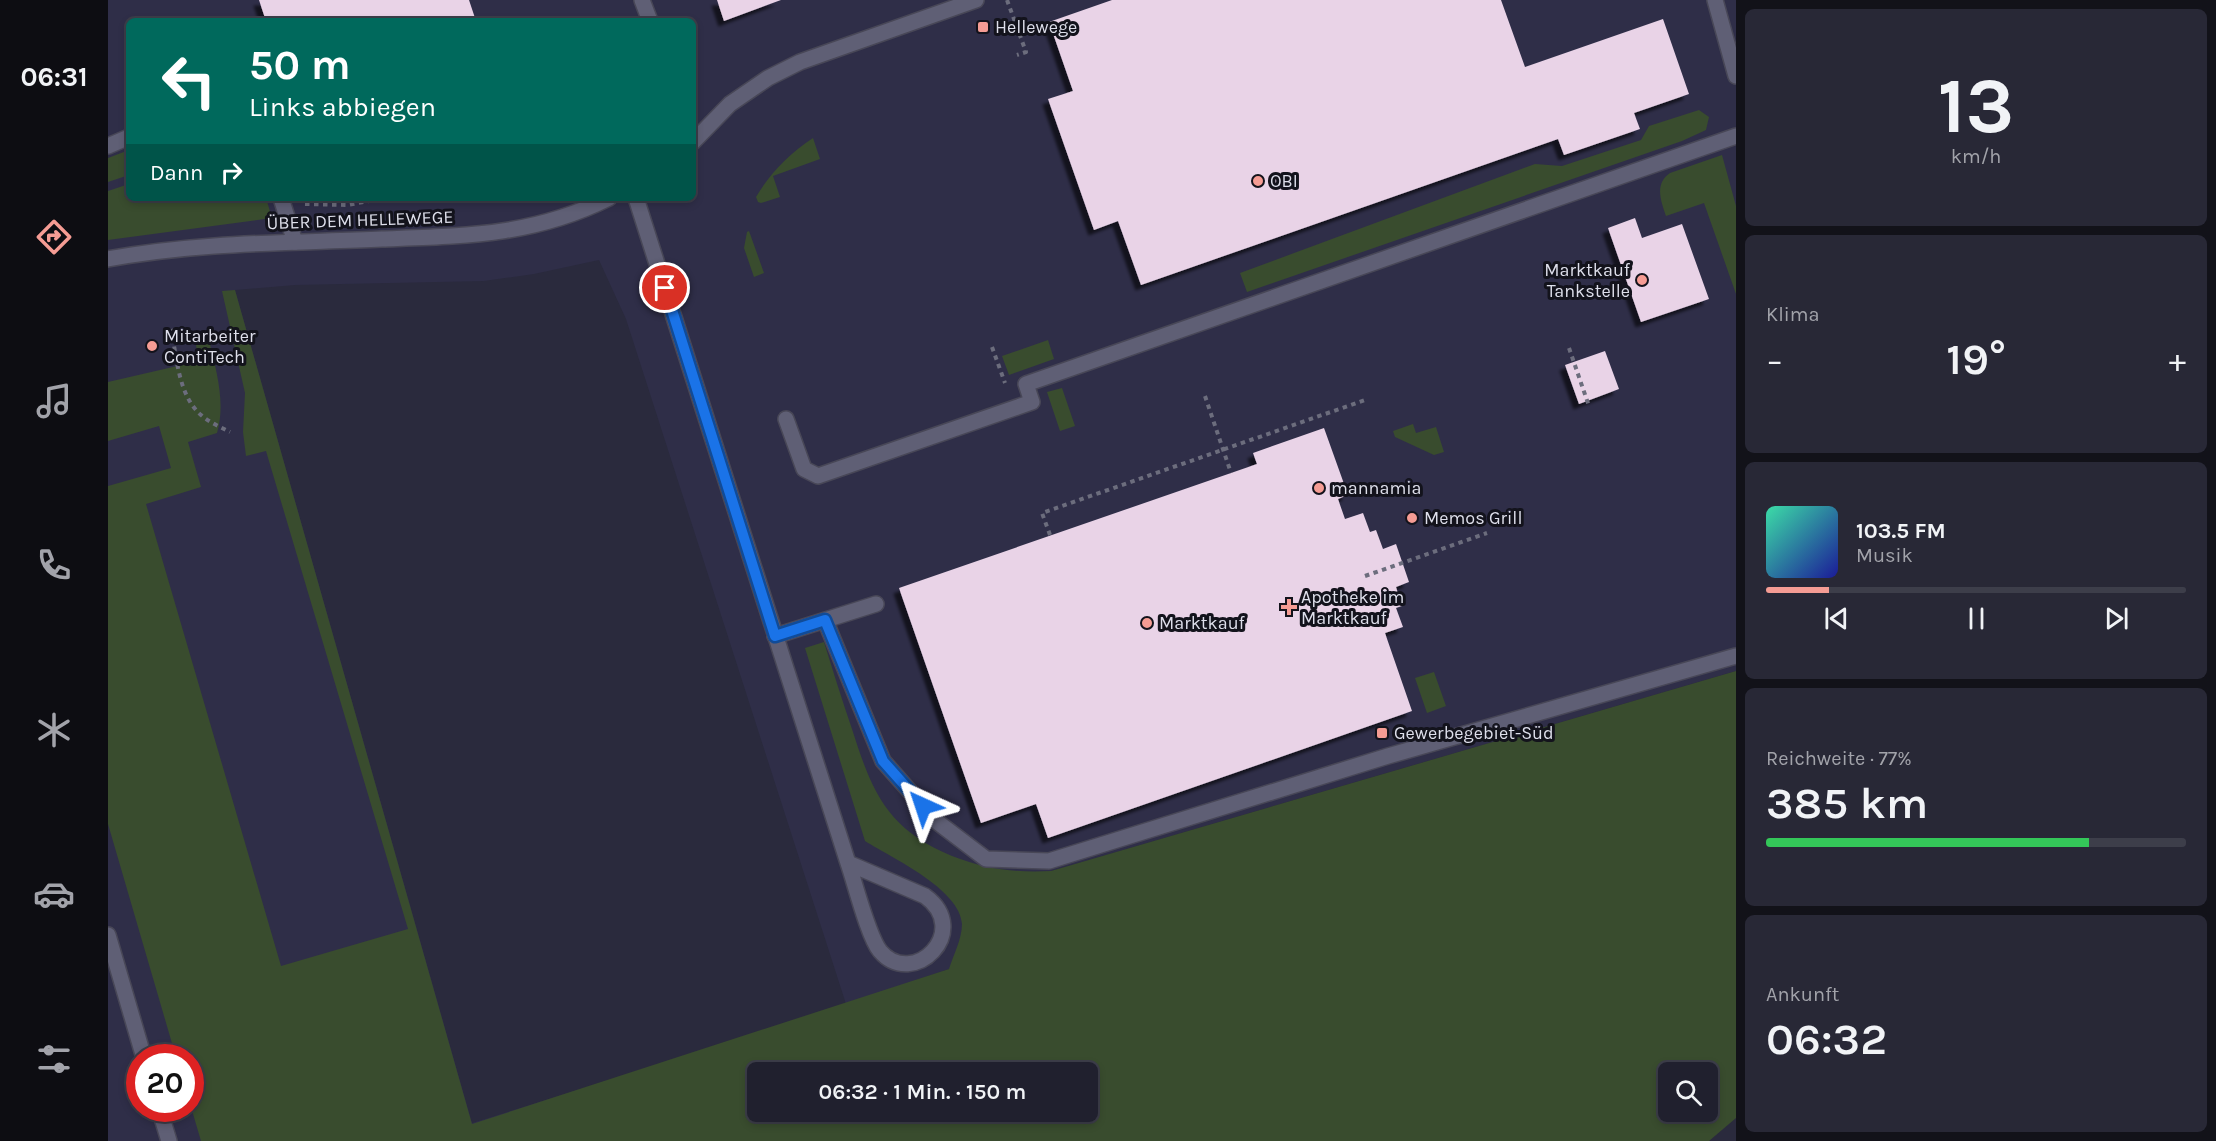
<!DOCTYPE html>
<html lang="de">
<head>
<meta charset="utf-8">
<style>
	:root { --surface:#20202e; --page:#282836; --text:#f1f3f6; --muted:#a2a3aa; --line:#3d3e4a; --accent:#f59c94 }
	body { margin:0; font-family:Karla,sans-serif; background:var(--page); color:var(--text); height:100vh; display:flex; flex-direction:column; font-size:22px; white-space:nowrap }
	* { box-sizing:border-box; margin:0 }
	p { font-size:20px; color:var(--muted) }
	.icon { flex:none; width:33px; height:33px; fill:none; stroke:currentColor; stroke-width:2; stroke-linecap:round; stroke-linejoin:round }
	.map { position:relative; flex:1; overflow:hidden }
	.sheet { display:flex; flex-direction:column; gap:9px; padding:9px; background:#121219; width:480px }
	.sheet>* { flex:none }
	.guide { position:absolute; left:18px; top:18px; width:570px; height:183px; border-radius:9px; box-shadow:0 3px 9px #0003,0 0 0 2px var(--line); background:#00695c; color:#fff; overflow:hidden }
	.controls { position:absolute; left:1550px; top:1062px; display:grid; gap:12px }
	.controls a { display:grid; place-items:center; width:60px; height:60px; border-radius:9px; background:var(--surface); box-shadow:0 3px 9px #0003,0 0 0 2px var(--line); font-size:30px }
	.speed { position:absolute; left:18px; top:1044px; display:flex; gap:12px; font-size:30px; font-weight:700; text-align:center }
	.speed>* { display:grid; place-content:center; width:78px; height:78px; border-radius:50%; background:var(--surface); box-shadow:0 3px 9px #0003,0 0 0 2px var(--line); line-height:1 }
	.speed .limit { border:9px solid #d22; background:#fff; color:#111 }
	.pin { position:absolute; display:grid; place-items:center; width:51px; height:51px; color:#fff; margin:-26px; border:3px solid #fff; border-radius:50%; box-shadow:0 2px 6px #0007 }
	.me { position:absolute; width:66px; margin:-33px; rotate:318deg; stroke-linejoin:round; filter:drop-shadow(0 0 4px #0008) }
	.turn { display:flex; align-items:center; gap:21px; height:126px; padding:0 24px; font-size:27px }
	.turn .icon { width:78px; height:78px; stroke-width:2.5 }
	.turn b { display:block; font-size:42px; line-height:51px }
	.then { display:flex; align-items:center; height:57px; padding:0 24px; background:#0003; gap:12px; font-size:22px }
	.big { font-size:45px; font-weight:600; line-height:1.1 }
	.sheet .tile { flex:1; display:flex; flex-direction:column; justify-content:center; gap:9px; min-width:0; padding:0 21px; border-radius:9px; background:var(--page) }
	.sheet .dial { align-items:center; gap:0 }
	.dial b { font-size:78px; line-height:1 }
	.song { display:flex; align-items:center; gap:18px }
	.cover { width:72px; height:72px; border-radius:9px; background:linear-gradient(135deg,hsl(160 70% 55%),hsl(240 70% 35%)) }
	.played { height:6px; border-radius:3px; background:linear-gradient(90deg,var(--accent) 15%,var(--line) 15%) }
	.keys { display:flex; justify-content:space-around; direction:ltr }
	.heat { display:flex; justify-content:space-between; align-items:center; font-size:33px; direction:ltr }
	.charge { height:9px; border-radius:4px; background:linear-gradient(90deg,#34c759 77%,var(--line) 0) }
	.trip { position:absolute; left:639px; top:1062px; width:351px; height:60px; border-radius:9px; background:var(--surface); box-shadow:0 3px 9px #0003,0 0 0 2px var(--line); font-weight:600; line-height:60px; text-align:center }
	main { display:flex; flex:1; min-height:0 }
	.tabs { display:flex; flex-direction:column; width:108px; justify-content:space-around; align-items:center; background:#0d0d12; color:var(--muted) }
	.tabs .icon { width:42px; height:42px }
	.tabs .current { color:var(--accent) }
	.tabs b { font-size:27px; color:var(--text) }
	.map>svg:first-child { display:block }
	.built { fill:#2f2e48; fill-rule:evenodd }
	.green { fill:#394c2e; fill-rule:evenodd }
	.building { fill:#e9d3e7; filter:url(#shadow) }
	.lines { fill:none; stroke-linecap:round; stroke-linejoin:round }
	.lane-casing { stroke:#484757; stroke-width:18 }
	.street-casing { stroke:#484757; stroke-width:18 }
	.path { stroke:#6c6d7d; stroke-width:4; stroke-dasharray:4.5 4.5; stroke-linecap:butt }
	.lane { stroke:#5f5f75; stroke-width:15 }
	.street { stroke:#5f5f75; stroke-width:15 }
	.route-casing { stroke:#114b97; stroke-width:15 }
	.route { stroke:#1a73e8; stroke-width:10 }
	.poi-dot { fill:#f59c94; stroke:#13131c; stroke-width:2 }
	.labels { text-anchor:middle; stroke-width:6; stroke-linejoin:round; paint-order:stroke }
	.poi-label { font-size:18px; fill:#dedfeb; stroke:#13131c; text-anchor:start }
	.street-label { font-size:18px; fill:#dedfeb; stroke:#13131c }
</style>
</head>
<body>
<main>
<nav class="tabs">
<b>06:31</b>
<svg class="icon current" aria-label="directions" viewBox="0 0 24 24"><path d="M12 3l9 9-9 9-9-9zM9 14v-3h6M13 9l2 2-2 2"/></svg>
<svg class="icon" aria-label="music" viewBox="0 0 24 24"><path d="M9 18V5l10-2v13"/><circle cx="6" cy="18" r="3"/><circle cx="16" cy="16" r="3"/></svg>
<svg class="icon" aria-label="phone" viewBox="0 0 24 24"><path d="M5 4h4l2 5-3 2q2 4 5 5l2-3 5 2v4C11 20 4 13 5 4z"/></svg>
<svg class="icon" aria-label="climate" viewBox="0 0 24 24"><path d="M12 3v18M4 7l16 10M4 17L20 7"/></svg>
<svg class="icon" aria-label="car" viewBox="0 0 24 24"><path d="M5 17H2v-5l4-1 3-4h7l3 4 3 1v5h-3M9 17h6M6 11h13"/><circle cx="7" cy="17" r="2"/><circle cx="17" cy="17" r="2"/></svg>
<svg class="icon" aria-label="filters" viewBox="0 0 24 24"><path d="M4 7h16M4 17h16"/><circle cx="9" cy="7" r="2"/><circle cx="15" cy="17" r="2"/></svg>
</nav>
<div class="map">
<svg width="1628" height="1141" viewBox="0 0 1628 1141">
	<defs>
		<filter id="shadow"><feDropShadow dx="-5.5" dy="5.5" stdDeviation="1.5" flood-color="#0009"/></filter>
	</defs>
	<rect width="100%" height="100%" fill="#2a2a3d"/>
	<!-- built -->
	<path class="built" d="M0,0H1628V671L943,871L841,969L738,1004L518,319L491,260L426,274L376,281L187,285L127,290L364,1123L508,1078L531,1141H0ZM21,21H585V198H21ZM32,1058H82V1108H32Z"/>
	<!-- green -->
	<path class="green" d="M1591,110L1601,117L1598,130L1574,141L1139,292L1132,273L1427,164L1454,166L1533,140L1541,126Z
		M705,138L712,159L665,176L672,197L653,203L650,202L648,197C663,172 681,154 705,138Z
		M21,150V175L0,182V158Z
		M1614,155L1628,206V294L1596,203L1558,216C1553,201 1546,184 1562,173Z
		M21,184V198H158L164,218L0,240V191Z
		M641,231L656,273L646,277L636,248L639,232Z
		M127,290L364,1124L841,969C845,956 854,939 854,924C852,889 784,858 757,841L697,648L716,642C725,671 734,700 744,729C764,792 779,829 844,856C877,869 908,873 943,871L1628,671V1118L1601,1141H93L83,1107L82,1058L68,1057L0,824V486L63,468L51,426L0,441V382L91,361L86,335L96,334L101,340C108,370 118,402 109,433L80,442L93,487L38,504L173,966L300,929L158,451L138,456L135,432L137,393L114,291ZM650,1072H980V1112H650ZM1560,1072H1599V1112H1560Z
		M940,340L946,359L901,375L894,356Z
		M954,388L967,426L952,431L939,392Z
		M1305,424L1308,433L1328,427L1336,452L1326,455L1287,437L1285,431Z
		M1326,672L1338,706L1319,713L1307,678Z"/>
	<!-- building -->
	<path class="building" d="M151,0H361L368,21H158Z
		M609,0H673L616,21Z
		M1004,0H1393L1417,67L1555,19L1581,94L1526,113L1532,129L1456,155L1450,139L1033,285L1010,221L986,230L940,99L965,91L941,22Z
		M1527,218L1534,238L1574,224L1601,299L1533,322L1500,228Z
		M1497,351L1511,389L1471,404L1457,365Z
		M1216,428L1240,495L1230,499L1237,519L1255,513L1262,532L1268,530L1275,549L1288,544L1301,582L1288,587L1294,606L1288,608L1295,627L1277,633L1304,711L940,838L928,804L873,823L791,588L1149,464L1145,453Z"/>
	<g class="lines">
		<!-- lane casing -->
		<g class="lane-casing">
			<path id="lane" d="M534,0L542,21
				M0,146L21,137
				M173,198L187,242
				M678,419L696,469L710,476L924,402L918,384L1628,136
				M717,620L775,761L828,821L878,859L941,861L1280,756L1628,656
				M667,636L768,604
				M0,935L36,1058
				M51,1108L61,1141"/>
		</g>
		<!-- street casing -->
		<g class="street-casing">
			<path id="street" d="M1607,0L1628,76
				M585,142L622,104L660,78L692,62L868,0
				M528,198L740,863C747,883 760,936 772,951C805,990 865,931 817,896L740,863
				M0,259C90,242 182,243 274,239C356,236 425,236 501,198"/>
		</g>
		<!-- path -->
		<path class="path" d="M899,0L918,52L909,55
			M197,204L240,205L276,198
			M63,329C69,357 70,395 93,415C101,422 112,427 122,432
			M884,347L897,383
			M1461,348L1481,406
			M1097,396L1123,473
			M942,535L934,513L1257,400
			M1257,576L1379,533"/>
		<!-- lane -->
		<use href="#lane" class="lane"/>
		<!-- street -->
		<use href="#street" class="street"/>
	</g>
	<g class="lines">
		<!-- route casing -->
		<g class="route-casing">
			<path id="route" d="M557,288L667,636L717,620L775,761L815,806"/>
		</g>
		<!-- route -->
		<use href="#route" class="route"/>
	</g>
	<!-- markers -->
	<g class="poi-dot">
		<rect x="869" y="21" width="12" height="12" rx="3"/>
		<circle cx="1150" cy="181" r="6"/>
		<circle cx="1534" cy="280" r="6"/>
		<circle cx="44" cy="346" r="6"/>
		<circle cx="1211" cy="488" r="6"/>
		<circle cx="1304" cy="518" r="6"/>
		<path d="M1178 598h6v6h6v6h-6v6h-6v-6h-6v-6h6z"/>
		<circle cx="1039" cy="623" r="6"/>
		<rect x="1268" y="727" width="12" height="12" rx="3"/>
	</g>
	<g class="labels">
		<!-- poi labels -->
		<g class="poi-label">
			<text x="887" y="33">Hellewege</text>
			<text x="1162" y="187">OBI</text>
			<text x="1522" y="276" text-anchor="end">Marktkauf<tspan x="1522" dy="21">Tankstelle</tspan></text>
			<text x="56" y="342">Mitarbeiter<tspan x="56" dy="21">ContiTech</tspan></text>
			<text x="1223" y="494">mannamia</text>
			<text x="1316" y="524">Memos Grill</text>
			<text x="1193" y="603">Apotheke im<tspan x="1193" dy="21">Marktkauf</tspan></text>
			<text x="1051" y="629">Marktkauf</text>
			<text x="1286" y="739">Gewerbegebiet-Süd</text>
		</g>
		<!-- street labels -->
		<g class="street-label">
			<text transform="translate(252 220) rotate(-2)" y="6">ÜBER DEM HELLEWEGE</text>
		</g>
	</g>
</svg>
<div class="controls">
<a><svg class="icon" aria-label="search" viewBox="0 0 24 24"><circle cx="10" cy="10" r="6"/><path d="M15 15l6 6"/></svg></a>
</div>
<div class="speed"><div class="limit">20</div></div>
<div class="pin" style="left:557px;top:288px;background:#d93025"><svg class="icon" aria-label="arrive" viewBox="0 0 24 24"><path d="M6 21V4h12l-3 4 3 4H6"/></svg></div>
<svg class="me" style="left:815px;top:806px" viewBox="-20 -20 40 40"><path d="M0-17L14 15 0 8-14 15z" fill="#1a73e8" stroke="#fff" stroke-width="4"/></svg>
<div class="trip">06:32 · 1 Min. · 150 m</div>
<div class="guide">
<div class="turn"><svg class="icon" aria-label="left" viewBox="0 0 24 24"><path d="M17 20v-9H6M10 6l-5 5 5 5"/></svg><div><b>50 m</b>Links abbiegen</div></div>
<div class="then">Dann<svg class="icon" aria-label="right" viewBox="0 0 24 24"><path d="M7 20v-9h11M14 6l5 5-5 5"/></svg></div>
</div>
</div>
<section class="sheet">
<div class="tile dial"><b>13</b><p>km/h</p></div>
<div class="tile"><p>Klima</p>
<div class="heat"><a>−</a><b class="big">19°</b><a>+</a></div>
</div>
<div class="tile">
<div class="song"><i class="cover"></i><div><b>103.5 FM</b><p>Musik</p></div></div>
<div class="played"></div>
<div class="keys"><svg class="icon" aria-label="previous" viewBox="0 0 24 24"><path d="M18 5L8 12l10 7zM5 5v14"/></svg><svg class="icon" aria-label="pause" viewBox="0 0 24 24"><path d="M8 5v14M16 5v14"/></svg><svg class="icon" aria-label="next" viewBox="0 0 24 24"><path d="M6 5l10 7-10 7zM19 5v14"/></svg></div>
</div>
<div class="tile"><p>Reichweite · 77%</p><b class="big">385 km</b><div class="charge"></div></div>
<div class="tile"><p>Ankunft</p><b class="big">06:32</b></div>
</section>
</main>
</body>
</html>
